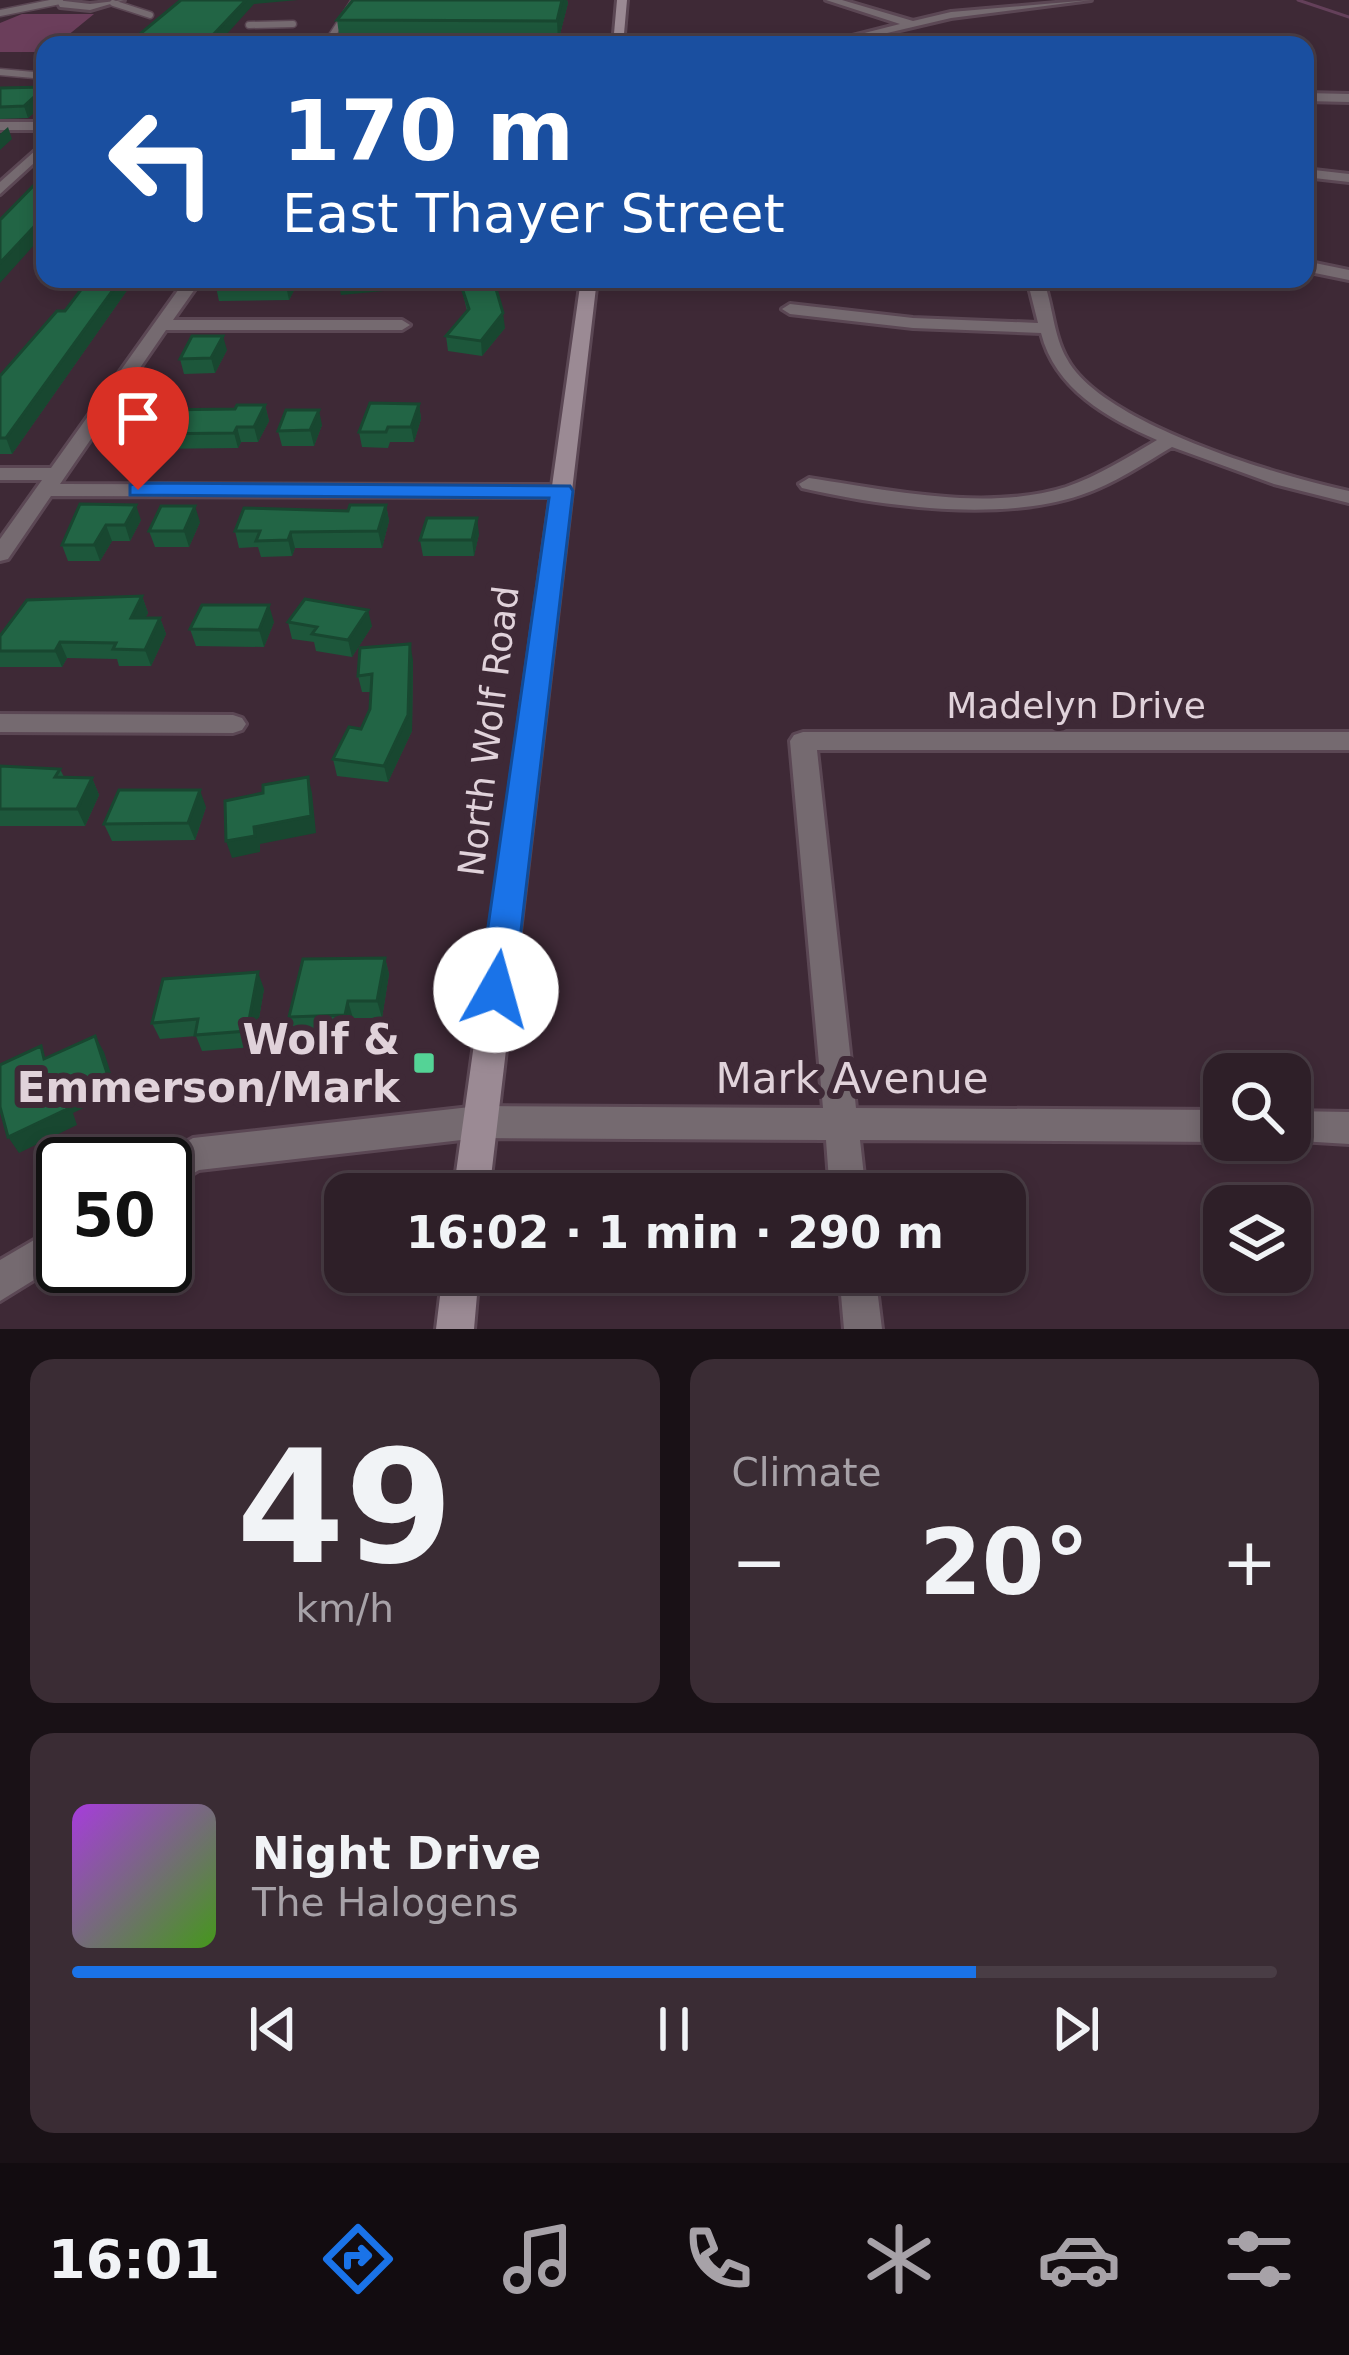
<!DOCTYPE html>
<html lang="en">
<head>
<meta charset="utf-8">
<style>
	:root { --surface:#2e1f28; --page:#3a2c34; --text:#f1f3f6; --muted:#a7a2a8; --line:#493d45; --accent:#1a73e8 }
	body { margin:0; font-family:"DejaVu Sans",sans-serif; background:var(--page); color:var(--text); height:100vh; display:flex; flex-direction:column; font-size:45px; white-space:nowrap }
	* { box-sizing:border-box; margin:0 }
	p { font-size:39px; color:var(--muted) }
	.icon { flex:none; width:66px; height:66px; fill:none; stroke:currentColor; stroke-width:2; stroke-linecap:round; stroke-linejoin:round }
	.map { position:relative; height:1329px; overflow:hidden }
	.details { display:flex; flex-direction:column; gap:30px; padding:30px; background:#191116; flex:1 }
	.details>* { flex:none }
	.top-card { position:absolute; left:36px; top:36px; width:1278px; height:252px; border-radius:24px; box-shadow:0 6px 18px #0003,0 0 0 3px var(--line); background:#1a4fa0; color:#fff; overflow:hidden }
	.tools { position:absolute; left:1203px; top:1053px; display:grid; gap:24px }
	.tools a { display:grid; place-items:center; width:108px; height:108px; border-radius:24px; background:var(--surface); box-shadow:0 6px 18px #0003,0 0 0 3px var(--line); font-size:60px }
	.speed { position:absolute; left:36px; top:1137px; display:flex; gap:24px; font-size:60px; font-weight:700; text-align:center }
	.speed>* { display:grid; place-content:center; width:156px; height:156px; border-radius:50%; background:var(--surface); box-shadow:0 6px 18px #0003,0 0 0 3px var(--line); line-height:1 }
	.speed .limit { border:6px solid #111; border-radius:18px; background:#fff; color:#111 }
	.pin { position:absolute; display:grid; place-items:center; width:102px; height:102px; color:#fff; margin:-123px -51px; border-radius:50% 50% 50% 0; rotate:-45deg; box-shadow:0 0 12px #0007 }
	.pin .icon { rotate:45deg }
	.me { position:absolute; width:132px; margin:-66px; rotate:7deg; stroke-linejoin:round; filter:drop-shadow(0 0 9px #0008) }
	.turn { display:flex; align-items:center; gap:42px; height:252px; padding:0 48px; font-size:54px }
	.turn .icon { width:156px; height:156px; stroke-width:2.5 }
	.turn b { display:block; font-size:84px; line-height:102px }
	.big { font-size:90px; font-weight:700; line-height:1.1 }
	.details .tile { flex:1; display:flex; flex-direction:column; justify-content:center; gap:18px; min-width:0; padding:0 42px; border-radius:24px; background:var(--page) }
	.details .dial { align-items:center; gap:0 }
	.dial b { font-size:156px; line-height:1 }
	.song { display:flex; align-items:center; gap:36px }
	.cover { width:144px; height:144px; border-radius:18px; background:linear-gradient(135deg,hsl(280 70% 55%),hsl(100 70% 35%)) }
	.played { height:12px; border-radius:6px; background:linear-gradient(90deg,var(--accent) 75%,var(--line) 75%) }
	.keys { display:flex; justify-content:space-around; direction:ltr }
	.heat { display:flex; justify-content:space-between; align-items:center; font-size:66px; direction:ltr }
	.details .tiles { flex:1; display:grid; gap:30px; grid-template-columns:1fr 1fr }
	.tile:last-child { grid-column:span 2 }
	.trip { position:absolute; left:324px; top:1173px; width:702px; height:120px; border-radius:24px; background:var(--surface); box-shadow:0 6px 18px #0003,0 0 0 3px var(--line); font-weight:700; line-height:120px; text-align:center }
	.dock { display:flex; height:192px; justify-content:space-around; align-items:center; background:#120c10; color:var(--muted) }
	.dock .icon { width:84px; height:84px }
	.dock .selected { color:var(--accent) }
	.dock b { font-size:54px; color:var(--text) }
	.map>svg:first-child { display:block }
	.green { fill:#6b3e5b }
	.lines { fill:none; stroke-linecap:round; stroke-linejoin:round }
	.stream { stroke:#64405a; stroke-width:3 }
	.lane-casing { stroke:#5b4754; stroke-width:9 }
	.street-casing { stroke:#5b4754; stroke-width:6 }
	.secondary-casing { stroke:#5b4754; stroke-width:6 }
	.lane { stroke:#756a70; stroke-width:6 }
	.street { fill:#756a70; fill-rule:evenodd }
	.secondary { fill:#9b8a94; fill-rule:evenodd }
	.wall { fill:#1d573b }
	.shaded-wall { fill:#184730 }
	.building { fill:#226545; stroke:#184730; stroke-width:3 }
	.route { fill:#1a73e8; stroke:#114b97; stroke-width:3 }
	.poi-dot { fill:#54d396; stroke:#3e2936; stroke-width:4.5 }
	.labels { text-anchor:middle; stroke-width:12; stroke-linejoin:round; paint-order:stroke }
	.street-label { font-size:36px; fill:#e0d2da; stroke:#3e2936 }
	.near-poi-label { font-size:42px; font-weight:bold; fill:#e0d2da; stroke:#3e2936; text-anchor:end }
	.near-street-label { font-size:42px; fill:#e0d2da; stroke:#3e2936 }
</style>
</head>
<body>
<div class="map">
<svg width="1349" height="1329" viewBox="0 0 1349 1329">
	<rect width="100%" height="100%" fill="#3e2936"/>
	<!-- green -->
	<path class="green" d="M22,14H94L56,45H45V52H0V23Z"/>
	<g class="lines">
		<!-- stream -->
		<path class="stream" d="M1298,0L1349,17"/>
		<!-- lane casing -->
		<g class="lane-casing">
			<path id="lane" d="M113,3L150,15
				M0,13L60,1
				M249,25L293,24
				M326,45L355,0
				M0,72L45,76"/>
		</g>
		<!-- street casing -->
		<g class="street-casing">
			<path id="street" d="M56,0L90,4L124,0L90,10L60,7Z
				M826,0H842L913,21L951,12L1091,0L951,18L836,45H817L900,24Z
				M749,41L768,45H744Z
				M1305,93L1349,94V102L1305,101Z
				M0,122H45V130H0Z
				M45,142V153L0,194V182Z
				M1305,169L1349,174V182L1305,177Z
				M1305,261L1349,270V280L1305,271Z
				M186,279H202L173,320H402L410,325L402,330H166L60,484L562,485L572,491L562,497L51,496L8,559L0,561V539L42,480H0V468H51Z
				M1027,279H1043C1053,305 1053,335 1067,359C1102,424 1279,476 1349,491V503L1274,484L1172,447C1143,464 1114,484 1081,495C1001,522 884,507 802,488L799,484L809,478C889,490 987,512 1066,487C1098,476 1128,457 1157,440C1107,418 1055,389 1041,333L913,328L790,314L782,309L790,304L913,318L1038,323Z
				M0,714L233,715L242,718L246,724L242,730L233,733L0,732Z
				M803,732H1349V750H817L856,1108L1224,1110V1140H1229L1224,1142L860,1140L866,1194H830L826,1140L479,1138L199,1170L165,1190V1164H151L153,1161L193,1138L479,1106L823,1108L790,741L794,735Z
				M1290,1111L1349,1112V1144L1283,1140H1290Z
				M63,1223V1262L0,1301V1260Z
				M839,1272H875L882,1329H844Z"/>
		</g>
		<!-- secondary casing -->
		<g class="secondary-casing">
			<path id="secondary" d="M617,0H627L623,45H613Z
				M581,279H597L489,1194H453Z
				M443,1272H479L474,1329H436Z"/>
		</g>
		<!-- lane -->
		<use href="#lane" class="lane"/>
		<!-- street -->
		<use href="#street" class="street"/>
		<!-- secondary -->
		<use href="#secondary" class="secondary"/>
	</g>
	<!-- wall -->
	<path class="wall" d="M353,0H567L568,3L558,42L340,41L337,20Z
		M45,87V103L28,118L0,119V88Z
		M135,279L12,454H0V376L65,311Z
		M300,279L289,300L219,301L216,287Z
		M461,285L505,328L482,356L448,351L446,336L467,311Z
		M227,350L215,373L184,374L180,359Z
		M419,404L421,419L414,442H390L388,448L362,447L359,432Z
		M265,405L269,421L258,442H241L238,448L149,449L144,434L235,409Z
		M322,425L314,446H282L278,431Z
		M80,504L141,520L130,541H112L100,561H68L62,545Z
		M386,505L389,521L382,548H295L292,556L261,557L258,547L239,548L235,531Z
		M200,522L189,547H155L149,531Z
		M479,534L474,556H423L420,540Z
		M142,596L148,613L145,618H160L166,634L151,666H119L117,659L67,658L62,667H0V636Z
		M274,622L264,647L196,646L190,629Z
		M288,622L372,626L352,657L316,651L314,642L292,639Z
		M413,660L412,731L388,782L337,776L333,759L361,729L370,709L371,692H362L358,676Z
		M0,766L60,769L64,777L92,778L99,795L85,826H0Z
		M206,807L195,840L112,841L104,824Z
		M385,958L389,974L382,1018H353L350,1032L295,1033L289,1017Z
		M264,989L254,1047L202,1051L196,1036L160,1039L152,1023Z"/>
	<!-- shaded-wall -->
	<path class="shaded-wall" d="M246,0H298L254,4L217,45L213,35Z
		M562,0H567L568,3L558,42L557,21Z
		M45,88V103L28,118L24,106Z
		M8,127L12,139L0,150V134Z
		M45,215V233L0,283V263Z
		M121,279H135L12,454L6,438Z
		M290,279H300L289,300L286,286Z
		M360,279H389L384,291L341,295L338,281Z
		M503,313L505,328L482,356L481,341Z
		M223,336L227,350L215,373L211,358Z
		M419,404L421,419L414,442L411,427Z
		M265,405L269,421L258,442L254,427Z
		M319,410L322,425L314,446L310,430Z
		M237,427L241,442L238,448L234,433Z
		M136,505L141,520L130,541L125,525Z
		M386,505L389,521L382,548L378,531Z
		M195,506L200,522L189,547L184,531Z
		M477,518L479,534L474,556L472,540Z
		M106,525L112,541L100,561L94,545Z
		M291,532L295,548L292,556L288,540Z
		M142,596L148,613L137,634L131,618Z
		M269,605L274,622L264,647L259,630Z
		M368,610L372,626L352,657L348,640Z
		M160,618L166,634L151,666L145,650Z
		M60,642L67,658L62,667L55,651Z
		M410,644L413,660L412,731L388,782L384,766Z
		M308,777L312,793L316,833L260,844V852L232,858L226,841L254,827Z
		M92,778L99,795L85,826L77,809Z
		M200,790L206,807L195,840L188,823Z
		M385,958L389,974L382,1018L377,1001Z
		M258,972L264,989L254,1047L247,1031Z
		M348,1001L353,1018L350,1032L345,1015Z
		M95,1036L104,1052L117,1092L73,1113L77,1125L19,1153L8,1137L63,1097Z"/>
	<!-- building -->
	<path class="building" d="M181,0H246L213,35L256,37L250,45H116L140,34Z
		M353,0H562L557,21L337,20Z
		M45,87L24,106L0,107V88Z
		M45,174V215L0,263V220Z
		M89,279H121L6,438H0V376L57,311H65Z
		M221,279H290L286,286L216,287Z
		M494,282L503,313L481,341L446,336L469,309L461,285Z
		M192,336H223L211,358L180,359Z
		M370,403L419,404L411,427H388L386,432H359Z
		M237,405H265L254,427H237L234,433L144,434L157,410L235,409Z
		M286,410H319L310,430L278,431Z
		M80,504L136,505L125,525H106L94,545H62Z
		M350,505H386L378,531L291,532L288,540L256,541L260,531H235L244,508L348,511Z
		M161,506H195L184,531H149Z
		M427,518H477L472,540H420Z
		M142,596L131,618H160L145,650L113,649L116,643L60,642L55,651H0V636L27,600Z
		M305,599L368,610L348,640L312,634L317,627L288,622Z
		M202,605H269L259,630L190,629Z
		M410,644L408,715L384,766L333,759L349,727L361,729L370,709L372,674L358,676L360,648Z
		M0,766L60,769L55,777L92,778L77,809H0Z
		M308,777L311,816L254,827L255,836L226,841L225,801L263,793V785Z
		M119,790H200L188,823L104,824Z
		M385,958L377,1001H348L345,1015L289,1017L303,959Z
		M258,972L247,1031L195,1035L198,1019L152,1023L163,979Z
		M95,1036L108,1076L63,1097L67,1109L8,1137L0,1107V1065L41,1046L44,1059Z"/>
	<!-- route -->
	<path class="route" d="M138,483L570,486L573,491L514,990L509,1001L496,1005L484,1001L479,990L549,498L130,495V485Z"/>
	<!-- markers -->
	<rect class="poi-dot" x="412" y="1051" width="24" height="24" rx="6"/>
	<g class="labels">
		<!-- street labels -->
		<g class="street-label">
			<text x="1076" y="718">Madelyn Drive</text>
			<text transform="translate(488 731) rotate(-83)" y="13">North Wolf Road</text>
		</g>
		<!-- near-poi labels -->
		<g class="near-poi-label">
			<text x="400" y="1054">Wolf &amp;<tspan x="400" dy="48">Emmerson/Mark</tspan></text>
		</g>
		<!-- near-street labels -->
		<g class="near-street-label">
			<text x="852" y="1093">Mark Avenue</text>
		</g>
	</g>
</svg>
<div class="tools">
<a><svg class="icon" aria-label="search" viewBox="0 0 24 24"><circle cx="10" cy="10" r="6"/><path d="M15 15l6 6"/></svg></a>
<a><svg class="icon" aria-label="layers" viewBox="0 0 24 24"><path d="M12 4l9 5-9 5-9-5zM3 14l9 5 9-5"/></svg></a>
</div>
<div class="speed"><div class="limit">50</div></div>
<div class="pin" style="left:138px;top:490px;background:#d93025"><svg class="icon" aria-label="arrive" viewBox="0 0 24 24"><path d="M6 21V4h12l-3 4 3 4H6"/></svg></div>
<svg class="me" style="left:496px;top:990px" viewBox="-20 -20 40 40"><circle r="19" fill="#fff"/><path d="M0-13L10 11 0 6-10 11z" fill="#1a73e8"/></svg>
<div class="trip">16:02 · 1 min · 290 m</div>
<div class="top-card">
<div class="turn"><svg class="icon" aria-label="left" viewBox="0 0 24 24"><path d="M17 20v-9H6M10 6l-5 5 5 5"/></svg><div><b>170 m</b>East Thayer Street</div></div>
</div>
</div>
<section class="details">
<div class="tiles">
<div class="tile dial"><b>49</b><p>km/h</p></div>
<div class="tile"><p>Climate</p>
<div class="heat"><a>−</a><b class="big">20°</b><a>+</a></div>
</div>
<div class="tile">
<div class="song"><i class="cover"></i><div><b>Night Drive</b><p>The Halogens</p></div></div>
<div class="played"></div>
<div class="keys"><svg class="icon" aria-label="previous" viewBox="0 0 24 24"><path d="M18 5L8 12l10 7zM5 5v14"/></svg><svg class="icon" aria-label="pause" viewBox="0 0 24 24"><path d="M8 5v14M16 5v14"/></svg><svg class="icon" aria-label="next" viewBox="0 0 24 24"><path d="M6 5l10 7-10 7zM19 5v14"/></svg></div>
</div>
</div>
</section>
<nav class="dock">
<b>16:01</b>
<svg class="icon selected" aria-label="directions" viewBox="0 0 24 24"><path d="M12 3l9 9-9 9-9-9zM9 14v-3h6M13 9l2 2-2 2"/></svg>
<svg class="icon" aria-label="music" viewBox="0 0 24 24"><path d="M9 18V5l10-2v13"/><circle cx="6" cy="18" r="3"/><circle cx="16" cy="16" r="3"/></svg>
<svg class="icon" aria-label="phone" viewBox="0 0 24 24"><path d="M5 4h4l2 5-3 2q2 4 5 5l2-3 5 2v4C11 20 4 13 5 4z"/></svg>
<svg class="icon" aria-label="climate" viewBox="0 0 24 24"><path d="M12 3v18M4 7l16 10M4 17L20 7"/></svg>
<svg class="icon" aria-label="car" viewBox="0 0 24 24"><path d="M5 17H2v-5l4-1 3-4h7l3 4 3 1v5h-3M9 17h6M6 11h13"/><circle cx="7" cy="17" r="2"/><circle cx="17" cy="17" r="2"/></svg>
<svg class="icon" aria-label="filters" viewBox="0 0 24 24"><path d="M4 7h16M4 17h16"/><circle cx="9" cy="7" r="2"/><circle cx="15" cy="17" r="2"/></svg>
</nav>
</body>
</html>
